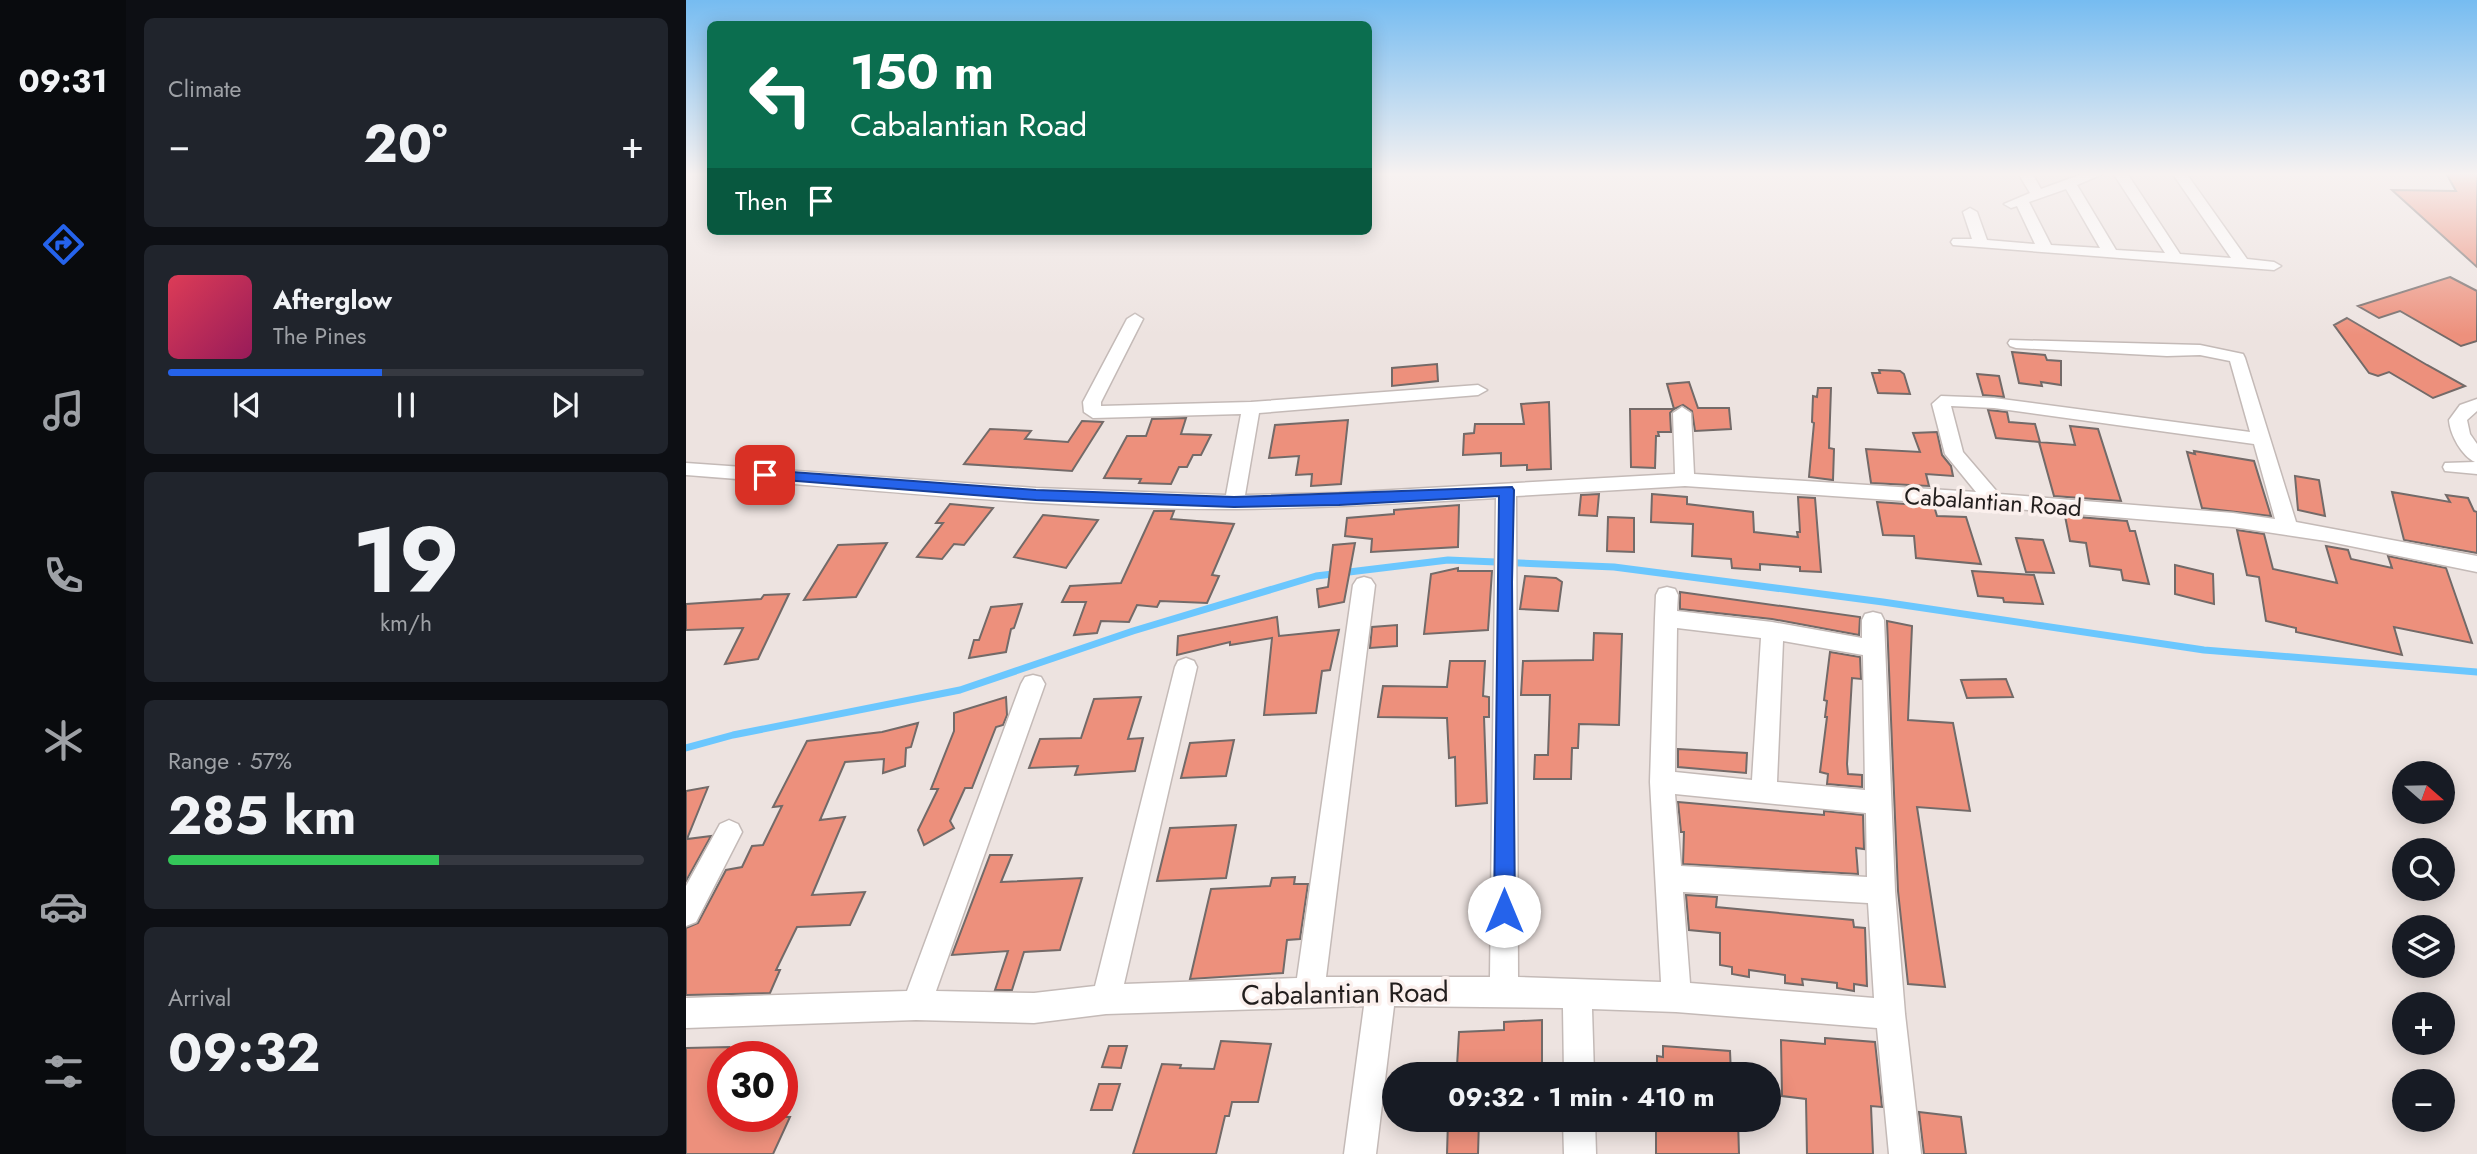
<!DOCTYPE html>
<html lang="en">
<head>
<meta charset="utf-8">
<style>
	:root { --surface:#171b24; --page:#20242c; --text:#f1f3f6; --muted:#9ea1a6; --line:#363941; --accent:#2563eb }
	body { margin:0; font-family:Jost,sans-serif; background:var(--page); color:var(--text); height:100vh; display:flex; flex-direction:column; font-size:26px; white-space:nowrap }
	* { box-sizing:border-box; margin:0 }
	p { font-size:23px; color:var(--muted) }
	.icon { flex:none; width:38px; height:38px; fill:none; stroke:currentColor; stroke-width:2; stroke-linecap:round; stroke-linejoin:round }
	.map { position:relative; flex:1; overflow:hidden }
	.drawer { display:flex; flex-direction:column; gap:18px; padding:18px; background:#0d0f14; width:560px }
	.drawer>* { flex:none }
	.top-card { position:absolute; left:21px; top:21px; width:665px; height:214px; border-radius:10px; box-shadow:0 4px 18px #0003; background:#0b6e4f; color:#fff; overflow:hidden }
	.needle { width:46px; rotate:110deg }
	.fabs { position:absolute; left:1706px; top:761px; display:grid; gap:14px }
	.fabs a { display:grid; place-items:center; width:63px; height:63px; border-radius:50%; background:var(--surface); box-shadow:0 4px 18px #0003; font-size:35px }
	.speed { position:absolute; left:21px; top:1041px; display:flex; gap:14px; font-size:35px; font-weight:700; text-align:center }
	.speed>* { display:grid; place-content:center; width:91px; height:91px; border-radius:50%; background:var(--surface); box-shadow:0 4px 18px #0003; line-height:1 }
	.speed .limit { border:10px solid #d22; background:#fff; color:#111 }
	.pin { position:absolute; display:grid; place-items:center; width:60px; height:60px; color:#fff; margin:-30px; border-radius:14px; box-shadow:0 4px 10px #0006 }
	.me { position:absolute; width:77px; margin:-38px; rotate:0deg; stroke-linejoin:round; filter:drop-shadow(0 0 5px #0008) }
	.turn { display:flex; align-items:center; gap:24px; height:147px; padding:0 28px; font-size:32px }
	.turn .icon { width:91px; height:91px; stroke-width:2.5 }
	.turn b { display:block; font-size:49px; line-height:60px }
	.then { display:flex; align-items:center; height:66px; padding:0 28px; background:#0003; gap:14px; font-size:26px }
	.big { font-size:52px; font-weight:700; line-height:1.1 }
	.drawer .tile { flex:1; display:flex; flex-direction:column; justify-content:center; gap:10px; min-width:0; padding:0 24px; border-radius:10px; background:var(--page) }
	.drawer .dial { align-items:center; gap:0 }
	.dial b { font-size:91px; line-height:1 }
	.song { display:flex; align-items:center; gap:21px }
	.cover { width:84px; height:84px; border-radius:10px; background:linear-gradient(135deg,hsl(350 70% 55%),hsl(330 70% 35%)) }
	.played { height:7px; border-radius:4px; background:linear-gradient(90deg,var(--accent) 45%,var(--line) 45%) }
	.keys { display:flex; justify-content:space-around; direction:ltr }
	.heat { display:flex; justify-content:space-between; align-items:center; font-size:38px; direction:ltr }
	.charge { height:10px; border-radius:5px; background:linear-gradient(90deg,#34c759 57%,var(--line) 0) }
	.trip { position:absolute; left:696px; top:1062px; width:399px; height:70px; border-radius:35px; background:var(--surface); box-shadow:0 4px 18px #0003; font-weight:700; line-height:70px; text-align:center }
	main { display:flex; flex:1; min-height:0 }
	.menu { display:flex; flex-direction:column; width:126px; justify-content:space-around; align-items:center; background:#090b0e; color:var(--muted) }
	.menu .icon { width:49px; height:49px }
	.menu .active { color:var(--accent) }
	.menu b { font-size:32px; color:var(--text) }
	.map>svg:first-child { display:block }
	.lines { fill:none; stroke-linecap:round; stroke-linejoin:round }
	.stream { stroke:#6bc7fe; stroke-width:7 }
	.building { fill:#ed907c; stroke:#736a68; stroke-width:2 }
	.minor-casing { stroke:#c4bab7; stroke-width:3 }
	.minor { fill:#fff; fill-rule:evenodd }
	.route { fill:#2563eb; stroke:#184099; stroke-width:2 }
	.labels { text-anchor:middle; stroke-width:7; stroke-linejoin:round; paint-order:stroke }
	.street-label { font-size:24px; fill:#221e1d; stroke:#fbf0ed }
	.near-street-label { font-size:28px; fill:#221e1d; stroke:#fbf0ed }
</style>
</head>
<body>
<main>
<nav class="menu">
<b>09:31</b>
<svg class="icon active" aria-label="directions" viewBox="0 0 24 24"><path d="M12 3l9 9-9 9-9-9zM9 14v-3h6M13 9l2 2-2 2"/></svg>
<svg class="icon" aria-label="music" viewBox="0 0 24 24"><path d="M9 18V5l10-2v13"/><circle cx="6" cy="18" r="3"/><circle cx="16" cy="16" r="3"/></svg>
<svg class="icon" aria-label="phone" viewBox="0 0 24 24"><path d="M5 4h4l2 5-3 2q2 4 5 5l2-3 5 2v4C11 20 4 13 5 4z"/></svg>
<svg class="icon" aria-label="climate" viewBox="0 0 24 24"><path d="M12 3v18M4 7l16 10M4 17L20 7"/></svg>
<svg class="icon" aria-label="car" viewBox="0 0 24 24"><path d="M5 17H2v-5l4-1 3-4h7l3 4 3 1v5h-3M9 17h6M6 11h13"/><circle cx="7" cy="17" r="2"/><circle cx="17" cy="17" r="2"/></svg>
<svg class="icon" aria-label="filters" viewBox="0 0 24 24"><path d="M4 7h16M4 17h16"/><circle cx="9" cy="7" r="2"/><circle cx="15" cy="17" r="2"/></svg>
</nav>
<section class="drawer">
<div class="tile"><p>Climate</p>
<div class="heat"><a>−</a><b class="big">20°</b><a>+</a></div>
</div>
<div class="tile">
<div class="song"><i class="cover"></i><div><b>Afterglow</b><p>The Pines</p></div></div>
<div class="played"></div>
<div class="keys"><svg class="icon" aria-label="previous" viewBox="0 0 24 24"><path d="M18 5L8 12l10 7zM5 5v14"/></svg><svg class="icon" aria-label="pause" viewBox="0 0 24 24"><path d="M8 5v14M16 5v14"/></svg><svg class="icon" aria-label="next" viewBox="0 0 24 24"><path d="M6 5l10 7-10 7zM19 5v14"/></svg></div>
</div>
<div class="tile dial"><b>19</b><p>km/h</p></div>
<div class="tile"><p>Range · 57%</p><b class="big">285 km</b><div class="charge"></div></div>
<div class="tile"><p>Arrival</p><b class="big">09:32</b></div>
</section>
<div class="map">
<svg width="1791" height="1154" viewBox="0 0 1791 1154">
	<rect width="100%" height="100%" fill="#ede3e0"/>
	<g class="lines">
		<!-- stream -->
		<path class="stream" d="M0,748L47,735L274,690L447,631L630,576L762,560L928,567L1197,602L1518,650L1791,672"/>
	</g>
	<!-- building -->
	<path class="building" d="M1760,173L1791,174V267L1706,190L1770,191Z
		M1764,277L1791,291V341L1775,346L1714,311L1693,318L1672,306Z
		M1661,318L1741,365L1779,386L1747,398L1703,372L1692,376L1683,373L1648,325Z
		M1326,352L1359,355L1361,360L1375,361V385L1355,382L1356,386L1333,383Z
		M751,364L752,381L706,386V368Z
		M1193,370L1214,371L1218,374L1224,394L1192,393L1186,373H1194Z
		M1291,374L1313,376L1318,397L1297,395Z
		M1003,382L1012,408H1043L1045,429L1009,431L1006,411L997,405L988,409L981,384Z
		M1132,388H1145L1143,448L1148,449L1147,480L1123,477L1128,423L1126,422L1127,396L1131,397Z
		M863,402L865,469L841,470V465L815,466V453L777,455L778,434L788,433L789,424H838L835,404Z
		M944,409H988L984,413L985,432H972L973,436H970L969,468L945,467Z
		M1302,410L1321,412L1323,422L1349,424L1354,442L1310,438Z
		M500,418L495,434L525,435L515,455H507L501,467H493L485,484L453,483L455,479L418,478L441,436H460L466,419Z
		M662,420L655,484L625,486L626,474L610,475L613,456L583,458L589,425Z
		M396,421L417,422L386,471L278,464L304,429L345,431L339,439L382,442Z
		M1384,426L1412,429L1435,501L1368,496L1353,442L1389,445Z
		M1251,432L1256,455L1265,466L1267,476L1240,474L1243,486L1185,483L1180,449L1234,452L1227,433Z
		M1508,451L1568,461L1585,516L1516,508L1501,452L1509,454Z
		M1609,476L1633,480L1639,516L1612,510Z
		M1706,492L1764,502L1760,495L1782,498L1788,511L1791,512V553L1718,540Z
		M913,494L911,516L893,515L895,495Z
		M966,494L1001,497V504L1067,512L1068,532L1112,537L1111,532H1114L1112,497L1129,498L1135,572L1114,571V567L1074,564V570L1046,568L1045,559L1006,556L1007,524L965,522Z
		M1191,502L1248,506L1251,516L1280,517L1295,564L1230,558L1228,536L1197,535Z
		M264,504L307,508L278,545L268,544L256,559L231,557L257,523H250Z
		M773,505L772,547L685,552L686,539L659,536L661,518L708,514V510Z
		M468,511H488L485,519L548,524L526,575L533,576L521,603L474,601L471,607L451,605L443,622L415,621L411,633L388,635L400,602H376L384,586L435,583Z
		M357,515L412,520L380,568L328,557Z
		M1379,516L1441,521L1444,531H1449L1463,584L1437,580L1435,570L1404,566L1400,543L1384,541Z
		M922,517L948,518V552L921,551Z
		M1551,530L1578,534L1587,569L1651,583L1640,546L1662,550L1665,559L1706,568L1702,556L1760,568L1786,643L1708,627L1716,655L1610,632V628L1580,621L1573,577L1561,575Z
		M1330,538L1357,540L1368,573L1340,572Z
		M201,543L170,597L118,600L152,545Z
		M669,543L658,602L633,607L631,589L642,587L647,545Z
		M1489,565L1527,574L1528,604L1489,594Z
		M772,568V571H806L802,630L738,634L745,574Z
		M1286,571L1348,575L1357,604L1318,602L1317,598L1292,596Z
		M839,576L870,578L876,582L872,611L834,609Z
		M994,592L1174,617L1173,635L1086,619L994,609Z
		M103,594L72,659L39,664L57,628L0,630V604L75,599L78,595Z
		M336,604L328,628L325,629L320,652L283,658L288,640H293L305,607Z
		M591,617L593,636L653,630L644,670L636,671L630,713L578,715L586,638L544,645V642L491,655L492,636Z
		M1201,621L1226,626L1222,720L1267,723L1284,811L1231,807L1259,987L1222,984L1212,891Z
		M711,625V646L684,648L686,627Z
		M908,633L936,634L933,725L893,724L892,748H886L885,779H848L849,755H862L864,695H835L837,661L907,660Z
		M1144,652L1174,657L1175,679L1166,678L1161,764L1162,774L1176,775V787L1141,784L1142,774L1134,772L1141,717H1139L1141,701L1138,700Z
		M764,661H799L797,696L803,697V717H798L801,803L770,806L769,757L763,758L761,718L692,717L697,686L761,687Z
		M1320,679L1327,697L1281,698L1275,680Z
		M320,697L321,715L317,725L310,727L286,788H279L264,821L268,828L238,845L232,830L252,789H245L268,731V713Z
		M455,697L442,739L457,738L449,771L389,775L392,766L343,768L354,739L395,738L408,699Z
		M232,723L225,747L220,748L219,766L197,773L198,759L159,762L134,820L159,817L126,895L179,892L164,925L111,927L90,970H94L84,993L0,995V928L12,923L40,870L56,867L66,846L77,845L96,806L87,807L121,741L196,732Z
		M548,740L540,776L495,778L504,743Z
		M992,749L1061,753L1060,773L992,767Z
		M22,787L1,839L25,836L0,881V791Z
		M992,802L1138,815V811L1177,815L1178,849L1170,848L1172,874L997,864L998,832H995Z
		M550,825L540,878L471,881L484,828Z
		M304,855H326L315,882L396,878L374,950L338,952L326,990H309L322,951L266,955Z
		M609,877L608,884H622L614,939L601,940L597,973L504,979L525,889L584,886L586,878Z
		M1000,895L1031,897L1030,907L1167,920L1168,927L1179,928L1181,986L1168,984V991L1151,988V983L1116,979L1117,985L1099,983V975L1063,970V977L1046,974V967L1034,965V933L1003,930Z
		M856,1020V1067L845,1068V1074H779V1066H771L773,1032L818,1030V1022Z
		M1139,1038L1189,1042L1196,1107L1185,1106L1187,1154H1121L1120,1099L1096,1096L1095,1040L1139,1044Z
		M535,1041L585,1044L572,1102H546L543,1116H539L530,1154H447L476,1064L495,1065L494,1068L528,1069Z
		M423,1046H441L435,1068L416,1067Z
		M977,1046L1044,1051L1045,1074H971V1056L977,1057Z
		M43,1047L37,1057V1116L104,1117L87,1154H0V1048Z
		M413,1084H434L426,1110H405Z
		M1233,1112L1275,1117L1280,1154H1238Z
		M762,1120H793L792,1154H761Z
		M970,1120H1052L1053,1154H970Z"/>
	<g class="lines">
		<!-- minor casing -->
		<g class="minor-casing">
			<path id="minor" d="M1332,173H1346L1355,189L1399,173H1419L1391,185L1430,250L1479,253L1427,173H1441L1494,254L1545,258L1486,173H1500L1561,259L1588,262L1595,266L1588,270L1267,245L1265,242L1267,239H1286L1277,212L1284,208L1291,212L1301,240L1349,244L1331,206L1325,208L1318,204L1344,193ZM1380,189L1414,248L1365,245L1343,202Z
				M449,314L457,319L415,402V406L565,402L792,385L801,390L792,395L573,413L559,495L653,493L989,474L987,413L996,407L1005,413L1008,474L1290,492L1259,454L1246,404L1255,396L1308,398L1564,432L1544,361L1514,355L1481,356L1330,348L1324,346L1322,343L1324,340L1514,345L1557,354L1559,358L1610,522L1791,556V572L1640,541L1547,527L1307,507L999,486L830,496L832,977L975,982L964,782L969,618L970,595L973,589L981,587L989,589L992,595L991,611L1086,622L1176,638V620L1179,614L1187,612L1195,614L1198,620L1209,891L1219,1014L1235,1154H1203L1191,1028L990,1012L906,1009L908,1074H878L877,1008L708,1006L690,1154H658L678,1006L420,1014L348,1023L230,1020L0,1028V998L221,991L335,684L339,677L347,675L355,677L359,684L250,991L348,993L409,986L489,667L492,661L500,658L508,661L511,667L438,984L611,978L667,585L671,579L678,577L685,579L689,585L640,977H804L810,498C724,503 637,508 551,509C367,510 183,489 0,475V463L350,488L540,495L555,414L407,418L398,412L397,402L441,319ZM1265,406L1308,408L1568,444L1589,519L1547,513L1313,494L1277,452ZM991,628L1075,638L1066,780L989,772ZM1097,641L1177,655L1179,790L1091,782ZM989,794L1180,813L1181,877L995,866ZM997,892L1182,903L1188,998L1004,983Z
				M1791,399V411L1781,420L1784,434L1791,444V474L1759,471L1757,467L1759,463L1789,462C1776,456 1764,435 1763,420L1774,405Z
				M43,820L52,824L56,832L10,922L0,926V886L34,824Z
				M877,1120H909L910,1154H878Z"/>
		</g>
		<!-- minor -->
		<use href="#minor" class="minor"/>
	</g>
	<!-- sky -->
	<linearGradient id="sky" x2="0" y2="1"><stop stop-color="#76bcf1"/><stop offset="0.52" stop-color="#f7f2f1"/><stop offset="1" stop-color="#f7f2f1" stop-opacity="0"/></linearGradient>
	<rect width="1791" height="335" fill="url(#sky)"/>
	<!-- route -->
	<path class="route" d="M79,470L350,490L548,497L826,487L828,490L826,582L829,911L826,918L818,921L811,918L808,911L813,496L653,505L548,507L350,500L74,478L72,475Z"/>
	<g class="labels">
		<!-- street labels -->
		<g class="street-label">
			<text transform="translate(1307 502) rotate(4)" y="8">Cabalantian Road</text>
		</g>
		<!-- near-street labels -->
		<g class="near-street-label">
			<text transform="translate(659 993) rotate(-1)" y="10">Cabalantian Road</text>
		</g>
	</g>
</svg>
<div class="fabs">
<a><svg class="needle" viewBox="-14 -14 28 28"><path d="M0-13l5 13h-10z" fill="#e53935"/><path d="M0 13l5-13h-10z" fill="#9ea1a6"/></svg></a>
<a><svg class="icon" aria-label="search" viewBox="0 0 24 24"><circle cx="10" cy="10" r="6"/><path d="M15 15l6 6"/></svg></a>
<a><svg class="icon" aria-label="layers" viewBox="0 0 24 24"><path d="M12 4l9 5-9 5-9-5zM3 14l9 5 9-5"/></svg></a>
<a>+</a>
<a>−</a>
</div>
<div class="speed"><div class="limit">30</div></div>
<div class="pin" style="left:79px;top:475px;background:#d93025"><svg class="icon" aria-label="arrive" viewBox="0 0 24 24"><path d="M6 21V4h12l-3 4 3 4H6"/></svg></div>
<svg class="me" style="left:818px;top:911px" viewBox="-20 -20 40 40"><circle r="19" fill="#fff"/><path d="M0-13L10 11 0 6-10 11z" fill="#2563eb"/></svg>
<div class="trip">09:32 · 1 min · 410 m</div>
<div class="top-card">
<div class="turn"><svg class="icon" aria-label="left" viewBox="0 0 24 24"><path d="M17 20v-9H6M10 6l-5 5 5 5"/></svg><div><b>150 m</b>Cabalantian Road</div></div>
<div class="then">Then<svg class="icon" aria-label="arrive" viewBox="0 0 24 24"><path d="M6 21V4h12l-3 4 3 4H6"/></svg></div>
</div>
</div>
</main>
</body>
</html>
